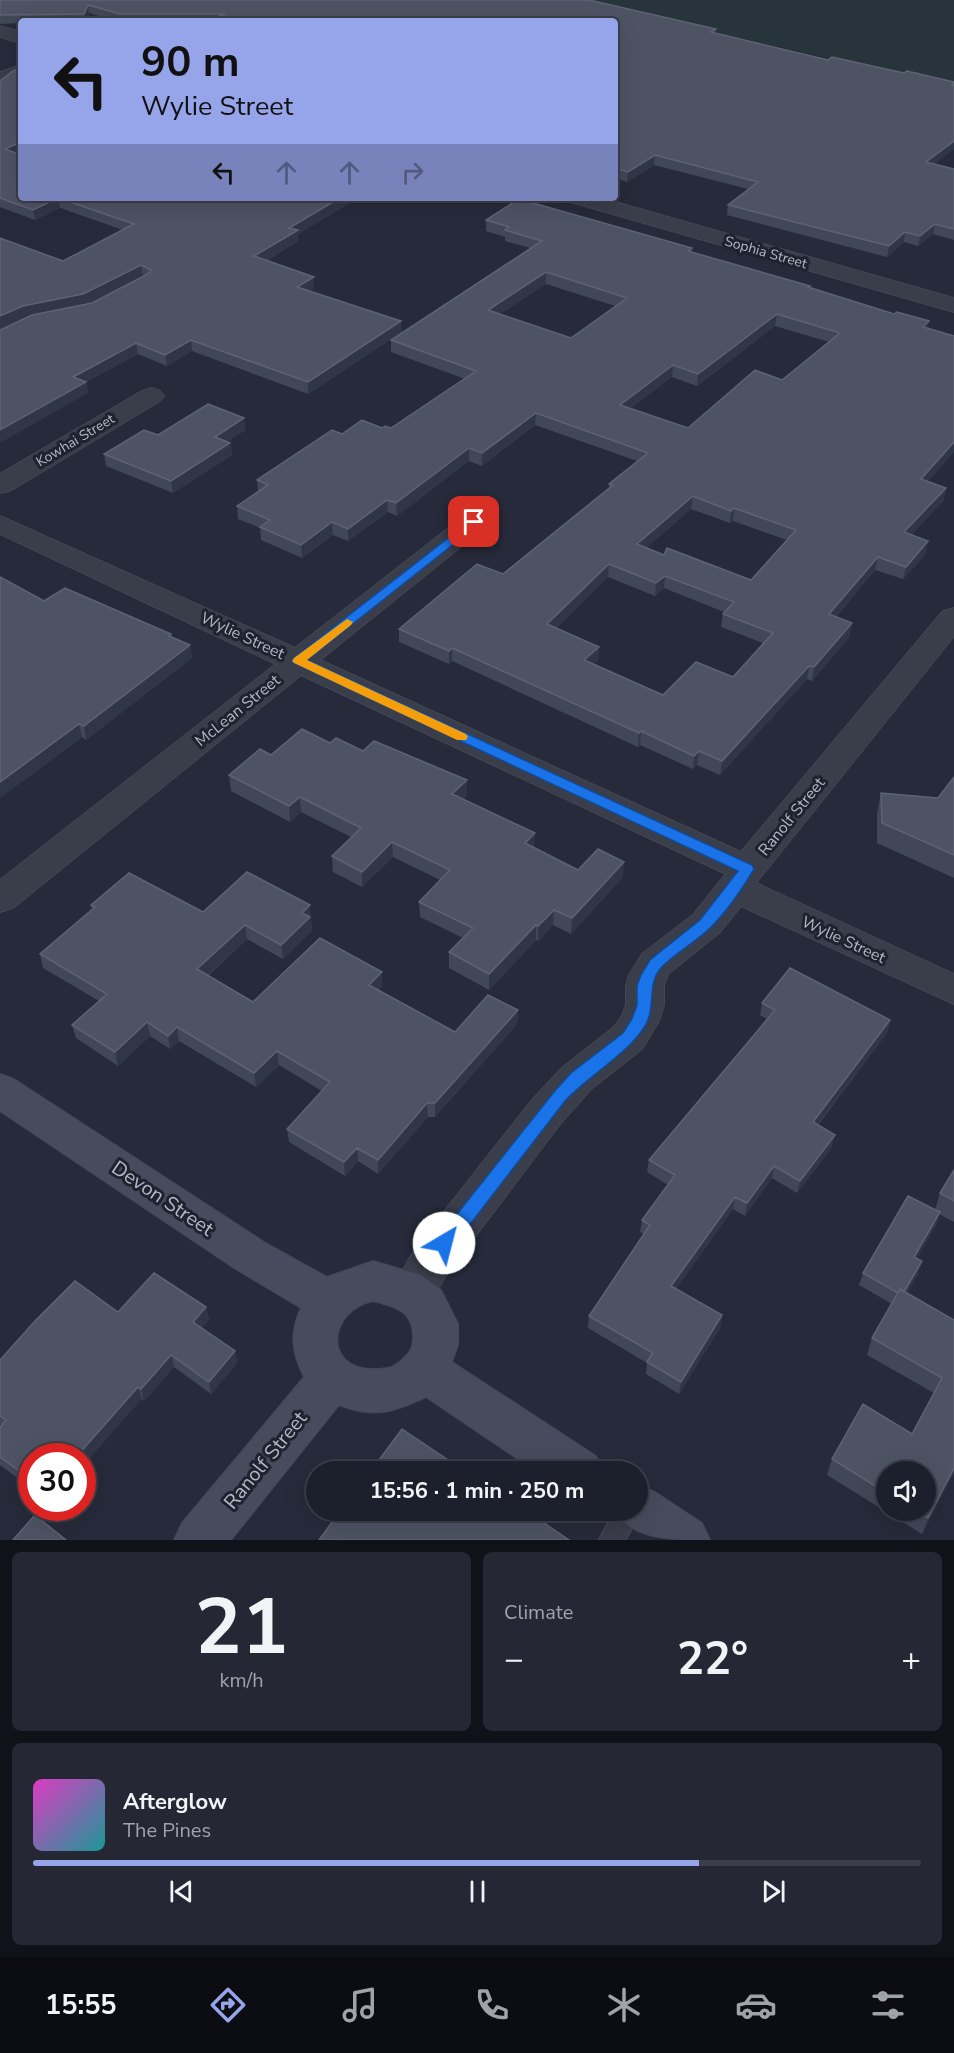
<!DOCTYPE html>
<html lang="en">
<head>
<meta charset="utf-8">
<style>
	:root { --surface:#1c202c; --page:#252834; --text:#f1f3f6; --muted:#a0a3a9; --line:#3a3e48; --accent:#96a4ea }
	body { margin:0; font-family:"Nunito Sans",sans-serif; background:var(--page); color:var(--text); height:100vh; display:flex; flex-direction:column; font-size:22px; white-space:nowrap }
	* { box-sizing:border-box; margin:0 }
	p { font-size:20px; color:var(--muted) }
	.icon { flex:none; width:33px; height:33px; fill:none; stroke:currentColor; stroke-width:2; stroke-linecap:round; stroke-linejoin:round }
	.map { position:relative; height:1540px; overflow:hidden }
	.panel { display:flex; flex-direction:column; gap:12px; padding:12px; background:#0f1218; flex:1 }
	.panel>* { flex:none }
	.hud { position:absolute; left:18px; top:18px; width:600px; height:183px; border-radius:6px; box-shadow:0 6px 24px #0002,0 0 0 2px var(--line); background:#96a4ea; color:#111; overflow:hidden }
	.fabs { position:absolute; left:876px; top:1461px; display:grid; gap:12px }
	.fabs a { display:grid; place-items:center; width:60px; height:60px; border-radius:50%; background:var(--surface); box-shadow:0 6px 24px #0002,0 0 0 2px var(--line); font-size:30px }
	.speed { position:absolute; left:18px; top:1443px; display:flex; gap:12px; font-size:30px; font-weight:700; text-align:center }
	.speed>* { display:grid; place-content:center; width:78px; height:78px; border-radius:50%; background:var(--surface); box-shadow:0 6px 24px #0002,0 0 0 2px var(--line); line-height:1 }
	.speed .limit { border:9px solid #d22; background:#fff; color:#111 }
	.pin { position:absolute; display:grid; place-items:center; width:51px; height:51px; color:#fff; margin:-26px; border-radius:12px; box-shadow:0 3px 9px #0006 }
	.me { position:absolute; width:66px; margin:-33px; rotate:37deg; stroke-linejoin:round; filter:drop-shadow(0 0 4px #0008) }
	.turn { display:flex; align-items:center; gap:21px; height:126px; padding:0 24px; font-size:27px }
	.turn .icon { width:78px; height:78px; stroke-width:2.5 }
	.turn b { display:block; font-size:42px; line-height:51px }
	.lanes { display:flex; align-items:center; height:57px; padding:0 24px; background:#0003; justify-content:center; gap:30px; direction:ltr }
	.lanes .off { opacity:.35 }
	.big { font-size:45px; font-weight:700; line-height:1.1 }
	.panel .card { flex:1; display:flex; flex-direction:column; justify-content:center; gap:9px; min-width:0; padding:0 21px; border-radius:9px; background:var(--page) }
	.panel .dial { align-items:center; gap:0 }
	.dial b { font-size:78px; line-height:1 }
	.song { display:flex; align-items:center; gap:18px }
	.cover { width:72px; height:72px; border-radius:9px; background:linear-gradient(135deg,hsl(310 70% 55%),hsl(180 70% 35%)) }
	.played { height:6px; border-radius:3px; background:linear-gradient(90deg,var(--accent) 75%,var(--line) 75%) }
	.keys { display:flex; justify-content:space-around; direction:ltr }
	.heat { display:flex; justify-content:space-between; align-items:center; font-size:33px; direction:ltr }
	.panel .tiles { flex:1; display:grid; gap:12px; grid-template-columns:1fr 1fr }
	.card:last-child { grid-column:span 2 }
	.trip { position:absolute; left:306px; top:1461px; width:342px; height:60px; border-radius:30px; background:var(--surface); box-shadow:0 6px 24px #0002,0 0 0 2px var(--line); font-weight:700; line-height:60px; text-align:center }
	.tabs { display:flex; height:96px; justify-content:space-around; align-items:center; background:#0b0d12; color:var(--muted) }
	.tabs .icon { width:42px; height:42px }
	.tabs .active { color:var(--accent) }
	.tabs b { font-size:27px; color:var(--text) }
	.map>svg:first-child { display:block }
	.green { fill:#28343b }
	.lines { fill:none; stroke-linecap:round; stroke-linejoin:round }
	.lane-casing { stroke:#434653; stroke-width:3 }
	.street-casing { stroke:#434653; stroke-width:2 }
	.secondary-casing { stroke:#434653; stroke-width:2 }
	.lane { fill:#3a3d4a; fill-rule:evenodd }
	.street { fill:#3a3d4a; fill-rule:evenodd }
	.secondary { fill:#484b5d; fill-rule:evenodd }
	.wall { fill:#424758; fill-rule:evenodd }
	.shaded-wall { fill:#313647 }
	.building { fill:#4e5364; stroke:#5e6373; stroke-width:1.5; fill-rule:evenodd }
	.route { fill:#1a73e8; stroke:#114b97; stroke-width:1.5 }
	.slow { fill:#f59e0b }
	.labels { text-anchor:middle; stroke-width:6; stroke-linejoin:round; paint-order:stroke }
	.far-street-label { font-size:14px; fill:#b5b8c6; stroke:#1f222f }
	.street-label { font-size:16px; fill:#b5b8c6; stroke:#1f222f }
	.near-street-label { font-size:20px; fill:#b5b8c6; stroke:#1f222f }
</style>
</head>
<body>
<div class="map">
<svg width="954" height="1540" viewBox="0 0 954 1540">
	<rect width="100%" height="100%" fill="#262a3a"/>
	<!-- green -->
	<path class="green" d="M574,0H954V87Z"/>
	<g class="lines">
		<!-- lane casing -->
		<g class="lane-casing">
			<path id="lane" d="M638,1501L642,1510L625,1540H599L616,1510H638Z"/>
		</g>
		<!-- street casing -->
		<g class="street-casing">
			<path id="street" d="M0,26L21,32V43L0,37Z
				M21,65V76L0,83V72Z
				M568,198H601L954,298V312L571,202Z
				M151,388L160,391L164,396L160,401L10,491L0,493V474L142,391Z
				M474,514L484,516L488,522L484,528L320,660L741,852L943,611L954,608V636L756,883L954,974V1004L741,906L719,933L668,974L664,986V1005L659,1021L642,1049L591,1089L560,1124L446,1275L429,1305L413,1311L397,1305L391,1291L416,1247L532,1100L563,1067L614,1027L622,1016L626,1005V986L629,975L642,954L693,915L726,874L301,675L13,908L0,912V880L276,664L0,534V516L295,648L464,516Z"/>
		</g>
		<!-- secondary casing -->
		<g class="secondary-casing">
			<path id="secondary" d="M0,1074L14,1079L264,1242L327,1277L373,1261L421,1275L441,1290L458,1324V1345L452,1362L596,1456L603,1472H537L426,1397C394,1412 374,1419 339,1405L231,1540H174L182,1523L304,1377C292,1353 289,1334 301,1308L234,1268L0,1111ZM373,1301C394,1306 413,1311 413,1336C413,1345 412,1350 405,1357C394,1368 388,1369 373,1369C322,1369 329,1310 373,1301Z
				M638,1485L655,1492L702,1523L710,1540C672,1540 631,1540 614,1510H638Z"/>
		</g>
		<!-- lane -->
		<use href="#lane" class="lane"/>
		<!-- street -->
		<use href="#street" class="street"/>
		<!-- secondary -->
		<use href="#secondary" class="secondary"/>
	</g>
	<!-- wall -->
	<path class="wall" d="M0,0H589L716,29L715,33L828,60L832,57L904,73L907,71L954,82V149L934,164L954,169V240L933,234L918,246L904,242L887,257L727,215L728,205L748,189L654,165L627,182L615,178V21H115L89,13L87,21H21V23L0,24Z
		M21,68V153L18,154L21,198H358L298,234V241L266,261L314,288L309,291L402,332L308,394L192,351L167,366L138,354L86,382L88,393L30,316L25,317L0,329V238L63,261L123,230L60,208L35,220L0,207V81ZM143,276L92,303L87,304Z
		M486,220L692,248V252L810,286V288L954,336V452L927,482L946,488L943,501L911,535L926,554L903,579L875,570L836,617L850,636L812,681L807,679L720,775L697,765L693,769L640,745L638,747L452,661L449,664L399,642V629L503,574L609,489V484L637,461L535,425L482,466L469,461L397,516L388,512L348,541L333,535L302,558L261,540L260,528L238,519L237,506L258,491L257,480L342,434L391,428L465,379L391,352V340L530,248L505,241V237L486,231ZM546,284L615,306L571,338L500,314ZM775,326L829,342L782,380L688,428L631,408L672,377L697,386ZM691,509L730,523L733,521L787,540L751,580L664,555L646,548ZM608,577L655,596L664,588L724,612L723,614L721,627L763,643L733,677L663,695L593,664L598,660L599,647L556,628Z
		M244,418L245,430L227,442L230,443L232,455L173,493L106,466L104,454L158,435Z
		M0,577L44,601L171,634L172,637L190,645L192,658L86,740L82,737L0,798Z
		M330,743L467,780V795L463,799L534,848L578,870L623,877L571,934L553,925L538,941L536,940L489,990L449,968V952L463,938L420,917L419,902L440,880L393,857L362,887L333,872L332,856L351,837L301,812L290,822L231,791L229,775L271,755Z
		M954,777V878L877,843V814L881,793L938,798Z
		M91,905L311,919L312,931L283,959L247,939L208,976L253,1002L382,972V986L379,990L455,1032L518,1010L517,1024L435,1117H428L378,1174L358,1161L345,1176L289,1142L287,1129L322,1091L279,1065L256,1087L179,1041L170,1049L150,1036L118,1066L76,1038L72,1025L99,1001L43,968L40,954L92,910Z
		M762,1003L890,1020L887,1033L818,1125L832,1147L797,1193L772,1178L745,1216L733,1209L676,1289L722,1315L720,1328L679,1394L646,1374L647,1363L588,1328L589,1316L644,1234L640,1232L642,1220L668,1185L647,1172L649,1160L767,1019L760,1015Z
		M954,1170V1222L939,1214L936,1225L917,1258L918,1274L907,1293L954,1320V1472L922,1534L827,1475L832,1459L912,1434L934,1393L867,1355L872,1338L892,1304L859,1285L863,1273L935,1210L940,1193ZM886,1472L926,1510H886Z
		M206,1307L209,1320L201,1328L235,1351L237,1363L211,1394L174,1367L144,1401L142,1399L32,1456V1489L0,1465V1427L2,1425L0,1424V1360L118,1312Z"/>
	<!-- shaded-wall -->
	<path class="shaded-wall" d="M88,5L89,13L87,21H85L84,14Z
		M954,141V149L924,172L926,162Z
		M21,142V153L7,159L5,149Z
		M655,155L654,165L627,182L628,172Z
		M58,198L60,208L35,220L33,210Z
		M340,198H358L298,234V241L255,267L254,256L289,228Z
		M935,224L933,234L918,246L920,236Z
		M905,232L904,242L887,257L889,246Z
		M141,265L143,276L85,305L25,317L0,329V316L23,306Z
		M546,272V284L488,322V310Z
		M314,277V288L297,298V287Z
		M777,314L775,326L697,386L698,374Z
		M401,321L402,332L308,394V382Z
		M929,321L927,333L923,327Z
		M191,340L192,351L167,366L165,355Z
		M136,343L138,354L86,382L88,393L0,443V430L73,377Z
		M673,365L672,377L619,417L620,405Z
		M536,413L535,425L482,466V453Z
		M244,418L245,430L216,449L215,437Z
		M954,442V452L918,492L921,479Z
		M230,443L232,455L173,493L171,481Z
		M469,448V461L397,516L396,503Z
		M946,488L943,501L901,545L904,532Z
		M693,496L691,509L636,557L637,544Z
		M387,500L388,512L348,541V529Z
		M734,508L733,521L730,523L731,511Z
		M332,522L333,535L302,558L301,545Z
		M928,541L926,554L903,579L906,567Z
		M878,557L875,570L827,627L829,614Z
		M609,564L608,577L546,637L547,624Z
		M665,576L664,588L655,596L656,583Z
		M852,623L850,636L812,681L814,667Z
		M190,645L192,658L86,740L84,726Z
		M599,647L598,660L583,673L584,660Z
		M452,648V661L449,664V651Z
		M809,666L807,679L720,775L722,761Z
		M79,724L82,737L0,798V782Z
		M641,731L640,745L638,747L639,733Z
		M699,751L697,765L693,769L694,756Z
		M467,780V795L452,809V794Z
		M300,797L301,812L290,822L289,806Z
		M535,833L534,848L525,843Z
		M392,842L393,857L362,887V872Z
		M624,862L623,877L571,934L572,918Z
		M310,905L312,931L283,959L281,945L302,913Z
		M554,910L553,925L538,941V926Z
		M245,925L247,939L199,983L197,969Z
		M536,925V940L489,990V974Z
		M382,972V986L370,999L369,985Z
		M518,1010L517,1024L435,1117V1103Z
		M890,1020L887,1033L810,1134L813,1122Z
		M147,1022L150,1036L118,1066L115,1052Z
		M177,1027L179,1041L170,1049L168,1036Z
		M277,1051L279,1065L256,1087L254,1073Z
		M427,1103L428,1117L378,1174V1160Z
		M835,1135L832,1147L797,1193L800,1181Z
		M357,1148L358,1161L345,1176L344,1162Z
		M774,1166L772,1178L745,1216L747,1203Z
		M735,1197L733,1209L669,1299L671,1286Z
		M940,1212L936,1225L911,1269L914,1257Z
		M922,1261L918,1274L899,1307L903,1295Z
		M206,1307L209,1320L196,1334L193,1322Z
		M722,1315L720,1328L679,1394L681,1382Z
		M235,1351L237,1363L211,1394L209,1382Z
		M171,1355L174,1367L144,1401L141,1389Z
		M138,1387L142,1399L82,1467V1456H77Z
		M954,1468V1472L922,1534L928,1518Z"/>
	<!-- building -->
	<path class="building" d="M0,0H589L716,29L711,32L828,60L832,57L904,73L907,71L954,82L952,85H954V141L926,162L954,169V229L935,224L920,236L905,232L889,246L728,205L758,182L655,155L628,172L615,168V21H207L225,14H120L88,5L84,14L0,15Z
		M21,68V142L5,149L21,155V198H58L33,210L0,198V81L13,71Z
		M58,198H340L289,228L298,230L254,256L314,277L297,287L401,321L308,382L191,340L165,355L136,343L73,377L86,382L0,430V330L32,315L92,303L148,274L151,270L141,265L83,294L23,306L0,316V238L63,261L134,224Z
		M519,199L692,248L688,251L810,286L808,287L894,314L897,312L929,321L923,327L954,336V442L921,479L946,488L904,532L928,541L906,567L878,557L829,614L852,623L814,667L809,666L722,761L699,751L694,756L641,731L639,733L452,648L449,651L399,629L477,564L503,574L613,485L609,484L648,453L536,413L482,453L469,448L396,503L387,500L348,529L332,522L301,545L260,527L270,520L237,506L268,485L257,480L332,430L342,434L362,420L382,428L385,426L391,428L476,371L391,340L542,241L505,230L509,227L486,220ZM546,272L627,298L571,338L488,310ZM777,314L840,333L782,380L755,370L688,428L620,405L673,365L698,374ZM693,496L731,511L734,508L796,530L751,580L667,548L664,555L637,544ZM609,564L656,583L665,576L734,602L723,614L773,633L733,677L696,662L663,695L584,660L599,647L547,624Z
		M208,404L244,418L215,437L230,443L171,481L104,454L144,430L158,435Z
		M0,577L44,601L65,588L171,634L169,636L190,645L84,726L79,724L0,782Z
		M302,729L330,743L336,738L363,751L374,741L467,780L452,794L535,833L525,843L578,870L598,849L624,862L572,918L554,910L538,926L536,925L489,974L449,952L473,928L419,902L450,870L392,842L362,872L332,856L361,828L300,797L289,806L229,775L260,749L271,755Z
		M954,777V855L882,823L881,793L938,798Z
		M247,872L310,905L302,913L310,917L281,945L245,925L197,969L253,1002L320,938L382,972L369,985L455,1032L488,995L518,1010L435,1103H427L378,1160L357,1148L344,1162L287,1129L330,1082L277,1051L254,1073L177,1027L168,1036L147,1022L115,1052L72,1025L107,994L40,954L95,907L91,905L129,873L203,912Z
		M790,968L890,1020L813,1122L835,1135L800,1181L774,1166L747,1203L735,1197L671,1286L722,1315L681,1382L647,1362L653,1353L589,1316L650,1225L642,1220L675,1175L649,1160L775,1010L762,1003Z
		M954,1170V1201L940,1193Z
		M908,1196L940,1212L914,1257L922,1261L904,1292L900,1289L898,1293L863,1273Z
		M154,1273L206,1307L193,1322L235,1351L209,1382L171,1355L141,1389L138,1387L77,1456H32V1480L0,1457V1427L6,1420L0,1416V1360L35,1321L75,1281L118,1312Z
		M900,1289L954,1320V1468L928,1518L915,1510H926V1472H886V1493L832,1459L863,1404L912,1434L942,1378L872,1338Z
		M402,1429L466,1472H370Z
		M341,1510H525L569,1540H319Z
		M35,1515L66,1540H13Z"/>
	<!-- route -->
	<path class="route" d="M474,518L479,519V524L307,660L752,865L754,869C742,889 728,911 710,928C695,943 674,953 660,969C647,985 656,1008 645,1026C628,1054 589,1075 565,1101L451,1249L444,1251L438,1249L435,1243L438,1238L554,1092L571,1073L623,1033L632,1019L637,1005V986L641,975L650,960L700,920L738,871L294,663L292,661L294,658Z"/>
	<!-- slow -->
	<path class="slow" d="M347,619L353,622L351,625L307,660L466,734L468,737L466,740H457L294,663L292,661L294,658Z"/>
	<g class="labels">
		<!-- far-street labels -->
		<g class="far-street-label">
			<text transform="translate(766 252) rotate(16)" y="5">Sophia Street</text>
			<text transform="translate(75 440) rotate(-31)" y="5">Kowhai Street</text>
		</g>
		<!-- street labels -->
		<g class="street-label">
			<text transform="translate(243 635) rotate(25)" y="6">Wylie Street</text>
			<text transform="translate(237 710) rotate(-39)" y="6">McLean Street</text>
			<text transform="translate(791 816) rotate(-51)" y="6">Ranolf Street</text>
			<text transform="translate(844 939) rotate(25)" y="6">Wylie Street</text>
		</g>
		<!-- near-street labels -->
		<g class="near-street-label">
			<text transform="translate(163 1198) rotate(34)" y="7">Devon Street</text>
			<text transform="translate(265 1460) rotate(-51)" y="7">Ranolf Street</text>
		</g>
	</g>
</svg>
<div class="fabs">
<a><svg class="icon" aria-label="sound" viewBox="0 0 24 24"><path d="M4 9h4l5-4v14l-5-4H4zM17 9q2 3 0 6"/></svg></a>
</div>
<div class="speed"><div class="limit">30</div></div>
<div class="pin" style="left:474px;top:522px;background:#d93025"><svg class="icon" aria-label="arrive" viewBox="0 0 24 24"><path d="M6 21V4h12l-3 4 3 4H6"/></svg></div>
<svg class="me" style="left:444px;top:1243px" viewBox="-20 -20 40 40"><circle r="19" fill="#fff"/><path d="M0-13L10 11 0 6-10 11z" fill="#1a73e8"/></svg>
<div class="trip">15:56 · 1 min · 250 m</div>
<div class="hud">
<div class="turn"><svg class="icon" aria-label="left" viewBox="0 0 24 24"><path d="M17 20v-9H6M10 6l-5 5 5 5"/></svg><div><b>90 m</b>Wylie Street</div></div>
<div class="lanes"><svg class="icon" aria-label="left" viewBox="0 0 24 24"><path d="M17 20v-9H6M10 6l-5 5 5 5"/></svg><svg class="icon off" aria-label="ahead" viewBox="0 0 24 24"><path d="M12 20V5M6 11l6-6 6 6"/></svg><svg class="icon off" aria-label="ahead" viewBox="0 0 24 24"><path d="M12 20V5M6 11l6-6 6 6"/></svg><svg class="icon off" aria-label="right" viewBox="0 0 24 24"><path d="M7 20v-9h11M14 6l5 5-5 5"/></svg></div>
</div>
</div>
<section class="panel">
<div class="tiles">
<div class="card dial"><b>21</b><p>km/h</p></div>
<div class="card"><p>Climate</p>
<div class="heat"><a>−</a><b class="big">22°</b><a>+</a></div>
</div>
<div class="card">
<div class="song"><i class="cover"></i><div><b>Afterglow</b><p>The Pines</p></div></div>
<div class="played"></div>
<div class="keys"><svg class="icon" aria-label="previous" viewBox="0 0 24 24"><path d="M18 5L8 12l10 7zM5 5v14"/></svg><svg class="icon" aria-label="pause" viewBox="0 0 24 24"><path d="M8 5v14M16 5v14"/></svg><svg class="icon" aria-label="next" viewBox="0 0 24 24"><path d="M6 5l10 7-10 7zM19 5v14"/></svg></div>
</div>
</div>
</section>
<nav class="tabs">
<b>15:55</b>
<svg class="icon active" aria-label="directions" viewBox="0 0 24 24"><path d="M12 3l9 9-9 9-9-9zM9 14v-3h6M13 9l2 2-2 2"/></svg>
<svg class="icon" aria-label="music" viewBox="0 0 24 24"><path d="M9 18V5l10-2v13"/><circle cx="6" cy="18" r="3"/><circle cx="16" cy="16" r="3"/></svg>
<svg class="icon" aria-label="phone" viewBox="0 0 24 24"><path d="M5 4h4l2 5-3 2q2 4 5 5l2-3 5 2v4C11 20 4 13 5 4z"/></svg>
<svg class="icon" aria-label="climate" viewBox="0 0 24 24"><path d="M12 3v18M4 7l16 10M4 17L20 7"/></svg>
<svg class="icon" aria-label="car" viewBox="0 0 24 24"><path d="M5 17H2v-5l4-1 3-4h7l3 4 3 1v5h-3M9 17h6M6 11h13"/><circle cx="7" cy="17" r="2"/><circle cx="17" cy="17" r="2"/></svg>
<svg class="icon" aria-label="filters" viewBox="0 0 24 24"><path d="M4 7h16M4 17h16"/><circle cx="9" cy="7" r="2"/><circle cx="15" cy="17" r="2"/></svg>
</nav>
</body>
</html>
